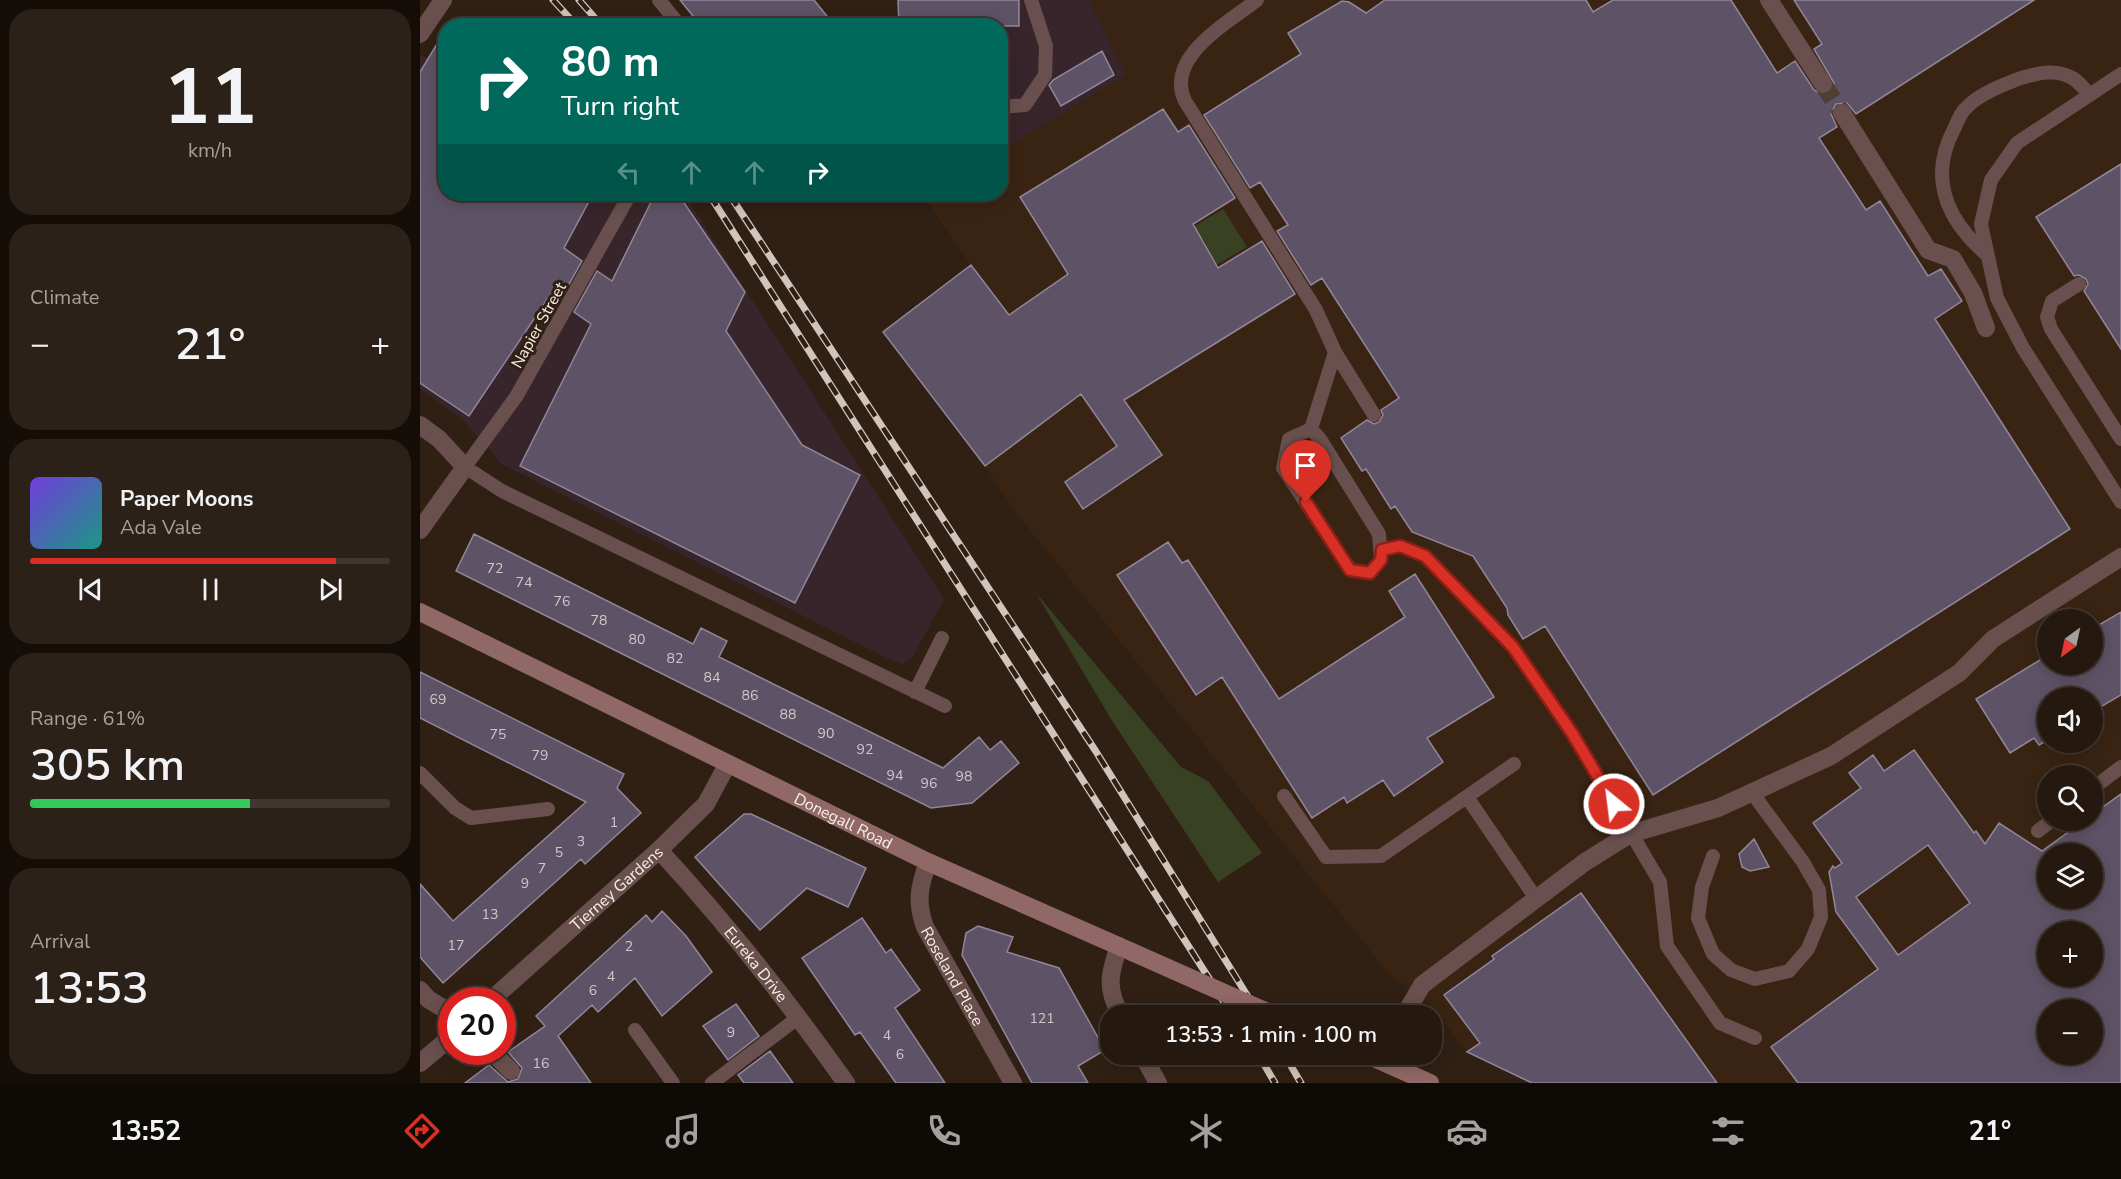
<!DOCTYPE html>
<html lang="en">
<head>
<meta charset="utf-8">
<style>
	:root { --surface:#24180f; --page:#2c2118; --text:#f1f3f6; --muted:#a3a09e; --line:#41372f; --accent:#d93025 }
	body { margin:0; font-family:"Nunito Sans",sans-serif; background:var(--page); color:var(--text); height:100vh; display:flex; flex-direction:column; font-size:22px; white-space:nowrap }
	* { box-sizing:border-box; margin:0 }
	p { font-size:20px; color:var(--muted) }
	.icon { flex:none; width:33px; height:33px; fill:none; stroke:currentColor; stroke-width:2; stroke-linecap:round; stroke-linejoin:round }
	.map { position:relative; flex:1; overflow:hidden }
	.drawer { display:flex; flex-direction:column; gap:9px; padding:9px; background:#140d08; width:420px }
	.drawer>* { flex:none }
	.guide { position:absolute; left:18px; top:18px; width:570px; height:183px; border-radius:24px; box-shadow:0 3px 15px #0003,0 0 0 2px var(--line); background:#00695c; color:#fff; overflow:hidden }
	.needle { width:39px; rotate:213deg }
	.tools { position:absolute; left:1617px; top:609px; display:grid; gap:12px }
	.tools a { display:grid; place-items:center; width:66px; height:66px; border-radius:50%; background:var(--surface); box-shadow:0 3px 15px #0003,0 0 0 2px var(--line); font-size:30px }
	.speed { position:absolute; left:18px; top:987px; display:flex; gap:12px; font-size:30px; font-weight:700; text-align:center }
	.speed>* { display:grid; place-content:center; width:78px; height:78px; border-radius:50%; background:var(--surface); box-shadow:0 3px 15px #0003,0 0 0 2px var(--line); line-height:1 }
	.speed .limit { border:9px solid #d22; background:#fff; color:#111 }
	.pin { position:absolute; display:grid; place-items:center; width:51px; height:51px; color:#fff; margin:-62px -26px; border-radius:50% 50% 50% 0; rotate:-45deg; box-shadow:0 0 6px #0007 }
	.pin .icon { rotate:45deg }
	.me { position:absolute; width:66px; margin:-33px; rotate:331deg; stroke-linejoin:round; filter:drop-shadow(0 0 4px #0008) }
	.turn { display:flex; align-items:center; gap:21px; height:126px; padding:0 24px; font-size:27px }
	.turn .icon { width:78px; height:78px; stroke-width:2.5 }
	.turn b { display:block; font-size:42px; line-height:51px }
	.lanes { display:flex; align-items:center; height:57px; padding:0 24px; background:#0003; justify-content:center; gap:30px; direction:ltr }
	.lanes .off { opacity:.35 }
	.big { font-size:45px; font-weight:600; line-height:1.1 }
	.drawer .card { flex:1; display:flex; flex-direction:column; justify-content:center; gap:9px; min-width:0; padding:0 21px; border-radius:24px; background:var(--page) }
	.drawer .dial { align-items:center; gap:0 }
	.dial b { font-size:78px; line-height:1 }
	.song { display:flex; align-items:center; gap:18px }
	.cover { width:72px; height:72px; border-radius:9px; background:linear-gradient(135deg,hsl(260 70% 55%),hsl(170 70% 35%)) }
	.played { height:6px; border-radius:3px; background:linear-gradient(90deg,var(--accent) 85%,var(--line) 85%) }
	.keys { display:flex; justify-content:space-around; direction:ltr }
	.heat { display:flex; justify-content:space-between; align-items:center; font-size:33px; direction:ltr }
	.charge { height:9px; border-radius:4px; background:linear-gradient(90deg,#34c759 61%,var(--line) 0) }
	.trip { position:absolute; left:680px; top:1005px; width:342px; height:60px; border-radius:24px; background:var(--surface); box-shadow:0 3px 15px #0003,0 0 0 2px var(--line); font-weight:600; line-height:60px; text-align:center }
	.menu { display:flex; height:96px; justify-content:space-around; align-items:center; background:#0e0a06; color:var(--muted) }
	.menu .icon { width:42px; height:42px }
	.menu .current { color:var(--accent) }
	.menu b { font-size:27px; color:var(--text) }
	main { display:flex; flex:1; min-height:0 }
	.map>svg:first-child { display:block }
	.built { fill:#392413; fill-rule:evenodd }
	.industrial { fill:#38252b }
	.green { fill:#384223 }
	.building { fill:#5e5366; stroke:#91869a; stroke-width:1.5; fill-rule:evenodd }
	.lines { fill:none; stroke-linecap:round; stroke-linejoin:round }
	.street-tunnel { stroke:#4e3f34; stroke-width:18; stroke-dasharray:18 9; stroke-linecap:butt }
	.lane { stroke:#69504e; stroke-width:14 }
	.street { stroke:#69504e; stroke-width:18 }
	.secondary { stroke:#906866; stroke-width:18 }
	.rail-casing { stroke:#d1c5bb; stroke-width:7 }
	.rail { stroke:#302014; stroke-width:4.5; stroke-dasharray:14; stroke-linecap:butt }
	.secondary-bridge { stroke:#906866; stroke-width:18 }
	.route-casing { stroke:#8d1f18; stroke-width:15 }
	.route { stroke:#d93025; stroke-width:10 }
	.labels { text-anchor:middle; stroke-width:6; stroke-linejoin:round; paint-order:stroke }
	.number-label { font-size:14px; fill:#d3c8c6 }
	.street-label { font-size:16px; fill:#faefe6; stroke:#302014 }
</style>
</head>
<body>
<main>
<section class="drawer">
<div class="card dial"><b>11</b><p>km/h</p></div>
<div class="card"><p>Climate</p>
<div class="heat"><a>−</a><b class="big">21°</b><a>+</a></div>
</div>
<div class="card">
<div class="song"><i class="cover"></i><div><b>Paper Moons</b><p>Ada Vale</p></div></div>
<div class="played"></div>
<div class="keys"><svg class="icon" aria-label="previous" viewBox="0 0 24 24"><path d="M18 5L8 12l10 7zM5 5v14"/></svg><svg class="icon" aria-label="pause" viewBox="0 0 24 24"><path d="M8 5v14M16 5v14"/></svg><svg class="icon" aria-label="next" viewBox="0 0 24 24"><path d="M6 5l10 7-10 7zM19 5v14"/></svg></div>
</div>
<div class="card"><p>Range · 61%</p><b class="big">305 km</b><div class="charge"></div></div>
<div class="card"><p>Arrival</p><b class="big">13:53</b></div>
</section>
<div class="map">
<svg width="1701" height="1083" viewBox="0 0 1701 1083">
	<rect width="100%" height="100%" fill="#302014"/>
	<!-- built -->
	<path class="built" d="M669,0H1701V1083H1112L1047,1052L1010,1003L970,975L594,510L565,466L463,332L551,265L503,195L580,194L581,150L706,75ZM1628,620H1672V664H1628ZM1628,698H1672V742H1628ZM1628,776H1672V820H1628ZM1628,854H1672V898H1628ZM1628,932H1672V976H1628ZM1628,1010H1672V1054H1628Z"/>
	<!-- industrial -->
	<path class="industrial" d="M478,0H669L706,75L581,150L580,26L479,25Z
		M0,54L25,69L26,194H264L524,599L492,658L483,664L467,658L82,464L42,419L0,389Z"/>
	<!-- green -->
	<path class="green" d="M803,209L827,247L796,265L784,240L770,229Z
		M616,593L761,767L788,781L842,853L798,882L691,719Z"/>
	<!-- building -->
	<path class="building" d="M260,0H394L415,26H281Z
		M478,0H599V26H479Z
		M965,0H1166L1173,12L1193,0H1311L1357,73L1375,61L1394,90L1403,95L1410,93L1414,83L1394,49L1402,44L1374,0H1614L1436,114L1427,103L1416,104L1411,114L1417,127L1399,138L1446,210L1460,201L1508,276L1521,269L1542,301L1515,319L1650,529L1233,795L1125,626L1103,639L1088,615L1087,608L1053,556L992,532L975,506L971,509L946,469L942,471L921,438L947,420L954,424L959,422L963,415L961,410L979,398L902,278L891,285L857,231L868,225L840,182L830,188L784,115L881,54L868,33L922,1L929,2L946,13Z
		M26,29V194H173L144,248L162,261L139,302L130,295L49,416L0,383V72Z
		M682,51L694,75L641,106L629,85L633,80Z
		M743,109L758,132L769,125L815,198L773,224L798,268L842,241L875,294L704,400L742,455L663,509L645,482L697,446L661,394L565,466L463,332L551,265L589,315L648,274L600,197Z
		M1701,164V349L1664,291L1668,284L1666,279L1659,275L1654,276L1616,217Z
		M235,194H258L325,292L306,331L382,445L440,475L375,603L100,466L171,324L154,312L177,271L192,281Z
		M54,534L273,644L281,628L307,641L299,657L523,768L559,737L570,750L581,741L599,763L552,803L511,808L36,571Z
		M748,542L762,563L768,560L859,699L985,617L969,591L995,574L1074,697L1007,738L1023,762L974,796L963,780L927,803L924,797L892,818L802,677L776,695L697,575Z
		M1701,612V695L1672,712V698H1628V740L1619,745L1614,738L1590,753L1556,699L1628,655V664H1672V629Z
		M0,672L204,774L197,788L221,813L165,864L161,859L23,983L0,957V884L33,921L166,802L0,718Z
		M1494,750L1554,833L1556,831L1565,844L1579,823L1622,851L1665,820H1672V815L1701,794V1083H1378L1351,1047L1458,969L1416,912L1409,872L1413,866L1415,868L1422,863L1393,823L1441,788L1429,773L1453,755L1464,771ZM1508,845L1550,903L1478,955L1436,897ZM1628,854H1672V898H1628ZM1628,932H1672V976H1628ZM1628,1010H1672V1054H1628Z
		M324,814H331L446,868L428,907L387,888L340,930L275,857Z
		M1334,839L1349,867L1330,871L1322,867L1319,854Z
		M1161,893L1297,1083H1112L1047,1052L1060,1043L1024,995L1074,959L1072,956Z
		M242,911L266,936L292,972L242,1016L215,978L178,1012L172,1005L138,1036L171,1083H45L69,1065L88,1082L98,1079L102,1068L88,1052L125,1026L116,1016L226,915L232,922Z
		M442,918L466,953L471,949L500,990L475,1008L525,1083H476L440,1032L435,1035L382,958Z
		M558,926L593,937L587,952L639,968L685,1050L658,1066L668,1083H612L542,955L546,933Z
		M316,1004L339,1036L308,1060L283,1026Z
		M350,1051L373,1083H324L318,1075Z"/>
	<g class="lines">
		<!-- street-tunnel -->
		<path class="street-tunnel" d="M1403,84L1422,113"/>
		<!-- lane -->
		<path class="lane" d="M239,0L260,26
			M837,0C808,23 744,57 765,101L896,310L915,352L891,429
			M1701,74L1597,143L1571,180L1561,224L1577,298L1603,348L1701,502
			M580,107L605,105L625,75L626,46L611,0
			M210,194L96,397L45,467L82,491L525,706
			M1566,254C1527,220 1508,178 1534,129C1537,123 1540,114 1545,109C1558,94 1583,85 1601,78C1618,73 1637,68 1654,79C1660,83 1665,90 1670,95
			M1659,284L1632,301L1627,317L1631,329L1701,439
			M915,352L954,415
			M891,429L900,439L959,534L961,560L950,573L930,570L863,468L869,439Z
			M962,550L980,546L1005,556L1093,647L1152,733L1240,882L1247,946L1300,1023L1335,1038
			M495,692L522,638
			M0,773L35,808L51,818L128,809
			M1672,789L1701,767
			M864,796L906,857L961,856L1094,764
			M1047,797L1115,897
			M1618,831L1632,820
			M1293,856L1282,887L1278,918L1293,954L1311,970L1335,979L1369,971L1388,949L1401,917L1399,890L1383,862L1333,794
			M215,1030L253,1083
			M292,1083L379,1017"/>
		<!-- street -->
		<g class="street">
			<path d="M1349,0L1403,84"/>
			<path d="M0,34L23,0"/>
			<path d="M1422,113L1508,250L1533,259L1553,293L1566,328"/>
			<path d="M0,425L19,439L45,467L0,530"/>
			<path id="s1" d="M239,850C307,924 368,1001 426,1083"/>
			<path id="s2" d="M508,862C499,887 496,902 505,927L593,1083"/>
			<path d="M699,946C689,975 686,988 701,1016"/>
			<path d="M0,990L8,999L32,1014"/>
			<path id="s3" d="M71,1000L239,850L286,804L307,765"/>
			<path d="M984,1016L1002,985L1165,862L1210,834L1298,808L1411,756L1539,673L1573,639L1701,557"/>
			<path d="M72,1052L91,1071"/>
			<path d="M722,1054L738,1083"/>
			<path d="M0,1063L32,1036"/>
		</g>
		<!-- secondary -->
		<g class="secondary">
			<path id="s4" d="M0,612L508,862L712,952"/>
			<path d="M945,1054L1010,1083"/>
		</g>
		<!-- rail casing -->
		<g class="rail-casing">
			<path id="rail" d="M133,0L157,26
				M159,0L182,26
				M289,194L813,1016
				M309,194L675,750L840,1016
				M838,1054L855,1083
				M864,1054L881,1083"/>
		</g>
		<!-- rail -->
		<use href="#rail" class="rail"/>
		<!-- secondary-bridge -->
		<path class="secondary-bridge" d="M712,952L856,1016"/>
	</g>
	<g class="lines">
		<!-- route casing -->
		<g class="route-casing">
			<path id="route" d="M886,502L930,570L950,573L961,560L962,550L980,546L1005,556L1093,647L1152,733L1194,804"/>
		</g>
		<!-- route -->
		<use href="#route" class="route"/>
	</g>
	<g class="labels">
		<!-- number labels -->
		<g class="number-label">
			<text x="75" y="573">72</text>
			<text x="104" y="587">74</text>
			<text x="142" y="606">76</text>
			<text x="179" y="625">78</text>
			<text x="217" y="644">80</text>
			<text x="255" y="663">82</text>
			<text x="292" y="682">84</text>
			<text x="330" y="700">86</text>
			<text x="18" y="704">69</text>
			<text x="368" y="719">88</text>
			<text x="406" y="738">90</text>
			<text x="78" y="739">75</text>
			<text x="445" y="754">92</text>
			<text x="120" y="760">79</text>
			<text x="475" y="780">94</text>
			<text x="544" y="781">98</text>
			<text x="509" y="788">96</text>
			<text x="194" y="827">1</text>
			<text x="161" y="846">3</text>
			<text x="139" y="857">5</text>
			<text x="122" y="873">7</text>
			<text x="105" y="888">9</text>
			<text x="70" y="919">13</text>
			<text x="36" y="950">17</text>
			<text x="209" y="951">2</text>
			<text x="191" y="981">4</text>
			<text x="173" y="995">6</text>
			<text x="622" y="1023">121</text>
			<text x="311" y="1037">9</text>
			<text x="467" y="1040">4</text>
			<text x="480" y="1059">6</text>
			<text x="121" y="1068">16</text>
		</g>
		<!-- street labels -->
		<g class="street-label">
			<text transform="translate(118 325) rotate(-61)" y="6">Napier Street</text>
			<text dy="6" stroke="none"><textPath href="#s4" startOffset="472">Donegall Road</textPath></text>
			<text dy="6" stroke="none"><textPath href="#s3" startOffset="168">Tierney Gardens</textPath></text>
			<text dy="6" stroke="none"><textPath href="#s1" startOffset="150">Eureka Drive</textPath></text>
			<text dy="6" stroke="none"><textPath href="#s2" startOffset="123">Roseland Place</textPath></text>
		</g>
	</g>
</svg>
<div class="tools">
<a><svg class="needle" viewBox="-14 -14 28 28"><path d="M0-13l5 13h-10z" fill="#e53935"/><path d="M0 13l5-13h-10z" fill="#a3a09e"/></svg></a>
<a><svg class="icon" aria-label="sound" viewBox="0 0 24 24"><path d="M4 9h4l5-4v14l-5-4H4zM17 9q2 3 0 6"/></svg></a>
<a><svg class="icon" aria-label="search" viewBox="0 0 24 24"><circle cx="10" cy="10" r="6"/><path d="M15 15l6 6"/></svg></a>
<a><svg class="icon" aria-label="layers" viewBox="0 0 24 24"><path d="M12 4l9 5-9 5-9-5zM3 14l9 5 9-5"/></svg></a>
<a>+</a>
<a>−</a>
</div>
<div class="speed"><div class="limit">20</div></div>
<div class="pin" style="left:886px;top:502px;background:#d93025"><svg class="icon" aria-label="arrive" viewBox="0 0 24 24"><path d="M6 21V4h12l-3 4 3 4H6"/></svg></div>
<svg class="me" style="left:1194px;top:804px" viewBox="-20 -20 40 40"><circle r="17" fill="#d93025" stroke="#fff" stroke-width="3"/><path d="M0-11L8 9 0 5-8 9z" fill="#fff"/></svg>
<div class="trip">13:53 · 1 min · 100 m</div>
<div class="guide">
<div class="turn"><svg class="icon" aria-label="right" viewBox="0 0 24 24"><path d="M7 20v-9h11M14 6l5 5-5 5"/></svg><div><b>80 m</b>Turn right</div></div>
<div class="lanes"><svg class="icon off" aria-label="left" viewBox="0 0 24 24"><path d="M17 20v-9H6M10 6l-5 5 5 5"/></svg><svg class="icon off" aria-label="ahead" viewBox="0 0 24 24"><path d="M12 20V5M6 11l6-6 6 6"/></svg><svg class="icon off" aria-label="ahead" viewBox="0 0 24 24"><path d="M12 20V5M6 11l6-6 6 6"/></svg><svg class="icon" aria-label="right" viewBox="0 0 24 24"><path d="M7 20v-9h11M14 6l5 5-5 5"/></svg></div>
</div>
</div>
</main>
<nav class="menu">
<b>13:52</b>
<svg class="icon current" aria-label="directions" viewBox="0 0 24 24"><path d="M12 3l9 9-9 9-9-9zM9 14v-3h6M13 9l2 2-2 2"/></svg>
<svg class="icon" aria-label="music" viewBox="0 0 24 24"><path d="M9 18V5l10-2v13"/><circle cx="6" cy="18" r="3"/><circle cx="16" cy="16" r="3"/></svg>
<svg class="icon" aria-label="phone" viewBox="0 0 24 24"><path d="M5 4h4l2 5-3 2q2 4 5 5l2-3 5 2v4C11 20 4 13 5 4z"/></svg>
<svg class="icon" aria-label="climate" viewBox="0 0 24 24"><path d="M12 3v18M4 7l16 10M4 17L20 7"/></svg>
<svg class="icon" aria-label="car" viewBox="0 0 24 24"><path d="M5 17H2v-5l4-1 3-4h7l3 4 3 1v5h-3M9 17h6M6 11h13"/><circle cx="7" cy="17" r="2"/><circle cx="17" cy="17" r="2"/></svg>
<svg class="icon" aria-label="filters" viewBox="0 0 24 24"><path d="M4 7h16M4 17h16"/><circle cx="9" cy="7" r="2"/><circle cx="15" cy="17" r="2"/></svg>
<b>21°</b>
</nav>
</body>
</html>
